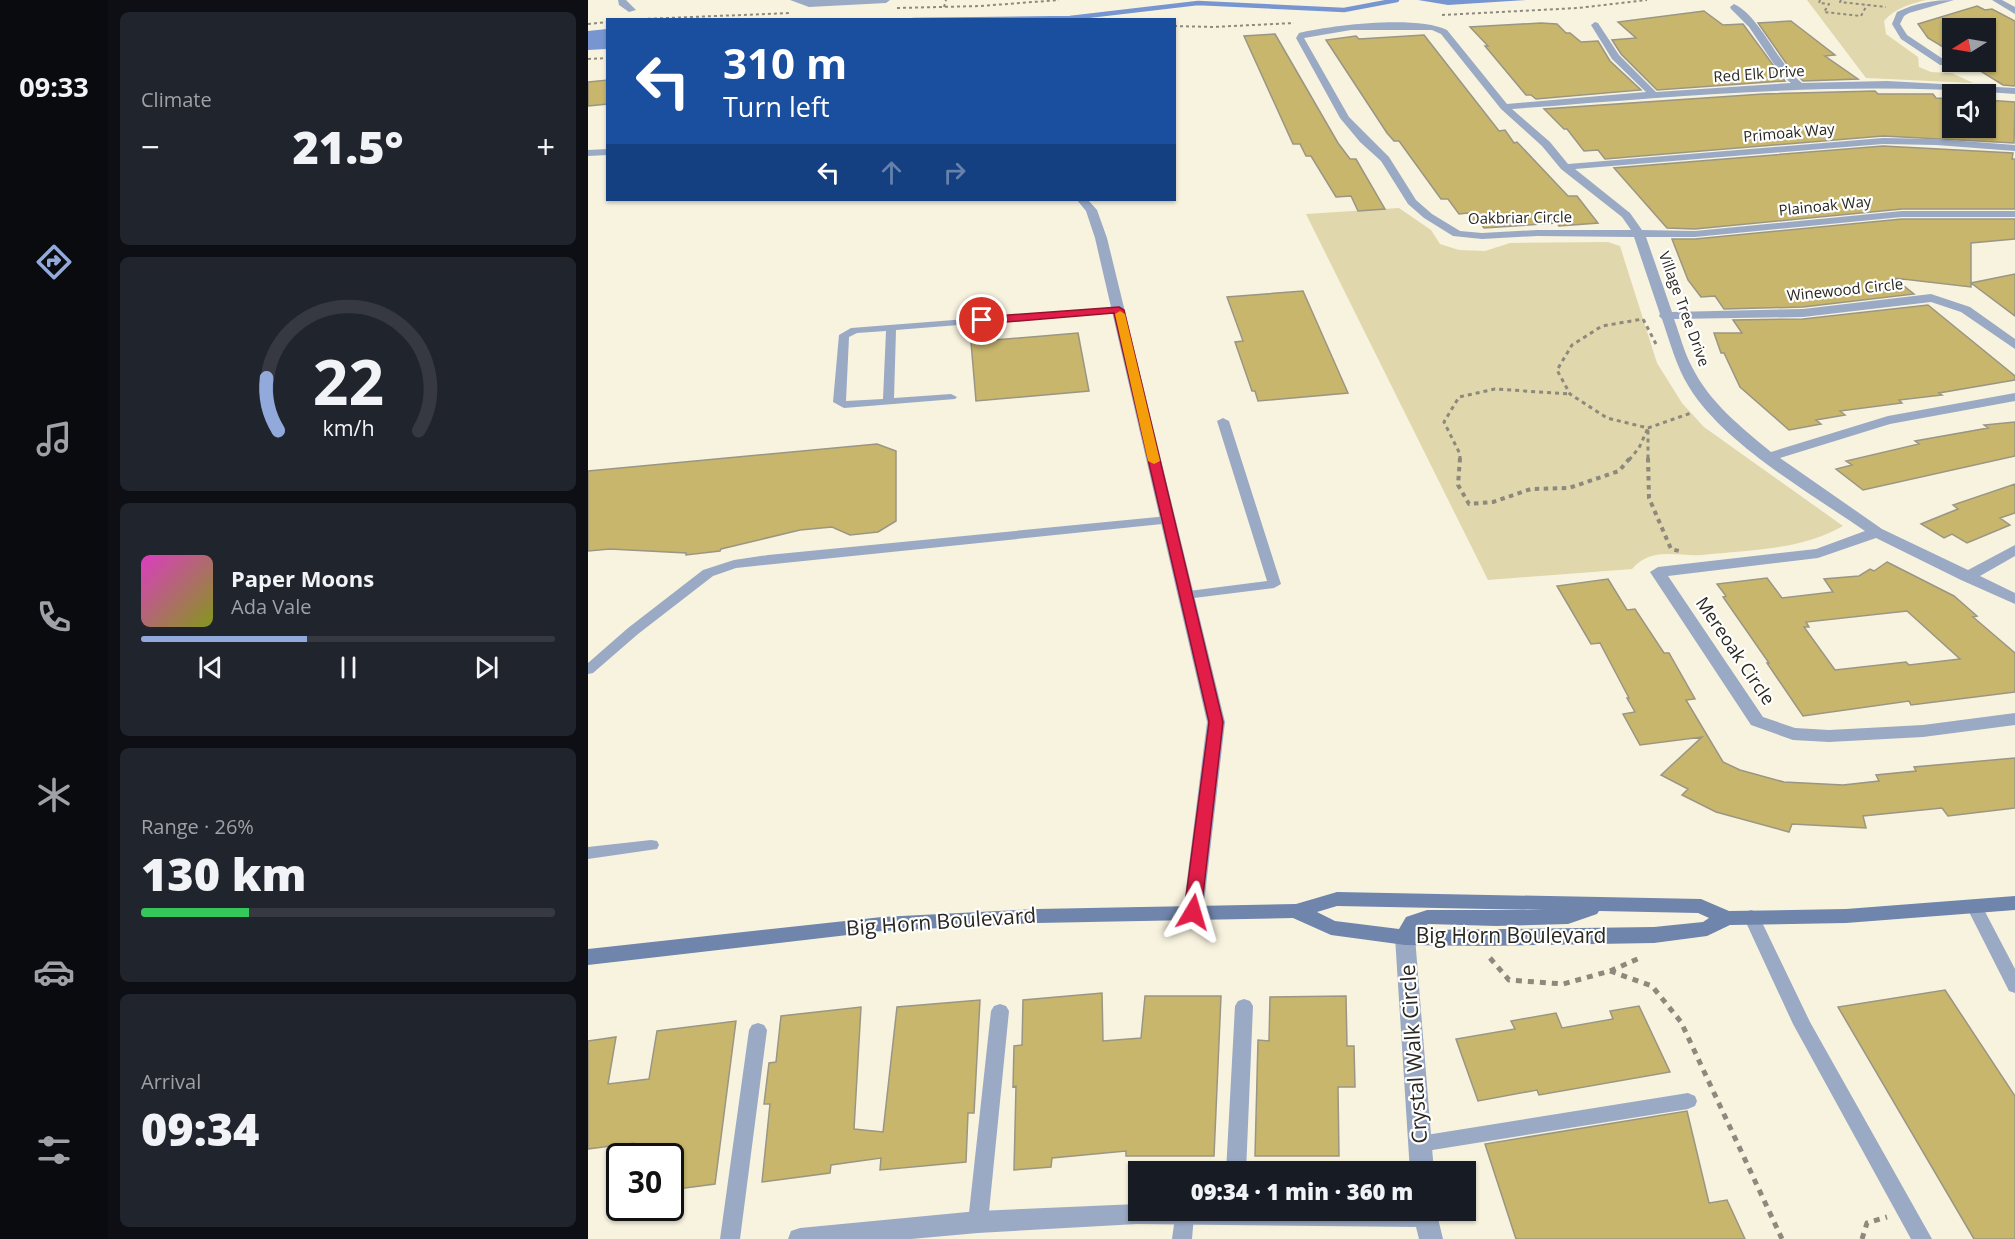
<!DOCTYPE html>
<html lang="en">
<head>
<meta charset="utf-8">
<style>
	:root { --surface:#171b24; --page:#20242c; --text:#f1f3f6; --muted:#9ea1a6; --line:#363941; --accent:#91a9db }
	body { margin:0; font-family:"Open Sans",sans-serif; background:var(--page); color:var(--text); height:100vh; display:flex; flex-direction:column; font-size:22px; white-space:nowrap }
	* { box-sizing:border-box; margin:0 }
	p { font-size:20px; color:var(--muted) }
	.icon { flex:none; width:33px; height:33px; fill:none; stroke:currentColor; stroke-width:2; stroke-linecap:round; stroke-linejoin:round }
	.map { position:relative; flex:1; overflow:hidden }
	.sheet { display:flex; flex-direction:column; gap:12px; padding:12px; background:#0d0f14; width:480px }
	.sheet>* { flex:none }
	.guide { position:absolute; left:18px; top:18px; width:570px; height:183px; border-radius:0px; box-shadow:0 2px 4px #0004; background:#1a4fa0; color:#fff; overflow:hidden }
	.needle { width:39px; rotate:259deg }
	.tools { position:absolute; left:1354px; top:18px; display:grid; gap:12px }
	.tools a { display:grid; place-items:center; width:54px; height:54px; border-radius:0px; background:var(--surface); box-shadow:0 2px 4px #0004; font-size:30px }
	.speed { position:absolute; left:18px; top:1143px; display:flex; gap:12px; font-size:30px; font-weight:700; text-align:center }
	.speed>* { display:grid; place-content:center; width:78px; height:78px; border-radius:50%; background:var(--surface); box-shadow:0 2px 4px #0004; line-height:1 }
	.speed .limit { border:3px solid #111; border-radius:9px; background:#fff; color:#111 }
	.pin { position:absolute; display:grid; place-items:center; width:51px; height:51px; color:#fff; margin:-26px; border:3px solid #fff; border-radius:50%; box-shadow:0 2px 6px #0007 }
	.me { position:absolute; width:66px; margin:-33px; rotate:7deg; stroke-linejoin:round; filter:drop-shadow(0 0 4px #0008) }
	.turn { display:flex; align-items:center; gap:21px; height:126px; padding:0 18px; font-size:27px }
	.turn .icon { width:78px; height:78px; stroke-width:2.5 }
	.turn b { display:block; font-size:42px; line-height:51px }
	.lanes { display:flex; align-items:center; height:57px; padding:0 18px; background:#0003; justify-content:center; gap:30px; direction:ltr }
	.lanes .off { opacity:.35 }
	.big { font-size:45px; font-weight:800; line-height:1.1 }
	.sheet .card { flex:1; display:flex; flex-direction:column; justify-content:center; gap:9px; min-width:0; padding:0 21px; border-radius:9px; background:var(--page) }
	.sheet .dial { align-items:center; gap:0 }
	.dial svg { height:156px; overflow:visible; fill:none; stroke:var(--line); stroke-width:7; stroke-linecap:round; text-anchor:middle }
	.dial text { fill:var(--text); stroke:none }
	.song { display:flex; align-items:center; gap:18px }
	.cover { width:72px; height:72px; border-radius:9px; background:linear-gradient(135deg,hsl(310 70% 55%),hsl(70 70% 35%)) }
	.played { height:6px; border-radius:3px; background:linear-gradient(90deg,var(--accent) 40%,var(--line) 40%) }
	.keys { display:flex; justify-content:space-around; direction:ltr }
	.heat { display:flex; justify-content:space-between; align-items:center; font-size:33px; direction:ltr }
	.charge { height:9px; border-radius:4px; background:linear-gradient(90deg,#34c759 26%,var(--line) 0) }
	.trip { position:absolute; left:540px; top:1161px; width:348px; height:60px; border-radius:0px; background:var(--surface); box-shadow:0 2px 4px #0004; font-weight:800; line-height:60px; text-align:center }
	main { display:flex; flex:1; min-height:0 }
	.menu { display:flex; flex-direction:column; width:108px; justify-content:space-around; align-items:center; background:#090b0e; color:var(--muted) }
	.menu .icon { width:42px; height:42px }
	.menu .selected { color:var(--accent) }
	.menu b { font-size:27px; color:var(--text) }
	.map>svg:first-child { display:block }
	.green { fill:#e1d7ac }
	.water { fill:#7796d1 }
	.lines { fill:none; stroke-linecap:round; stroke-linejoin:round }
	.stream { stroke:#7796d1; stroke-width:4.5 }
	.building { fill:#c8b66d; stroke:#9a9683; stroke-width:1.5; fill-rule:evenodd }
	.path-far3 { stroke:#8d897c; stroke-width:2; stroke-dasharray:3 3; stroke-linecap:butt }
	.path-far2 { stroke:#8d897c; stroke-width:3; stroke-dasharray:4 4; stroke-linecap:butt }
	.path-far1 { stroke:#8d897c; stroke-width:4; stroke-dasharray:4.5 4.5; stroke-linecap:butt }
	.path { stroke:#8d897c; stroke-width:5; stroke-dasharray:6 6; stroke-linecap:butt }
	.service { fill:#9aa9c4; fill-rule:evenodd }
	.minor { fill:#9aa9c4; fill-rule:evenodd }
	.secondary { fill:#7085ac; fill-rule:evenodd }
	.route { fill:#e11d48; stroke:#92132f; stroke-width:1.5 }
	.slow { fill:#f59e0b }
	.labels { text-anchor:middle; stroke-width:4.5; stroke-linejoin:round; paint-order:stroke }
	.far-street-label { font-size:15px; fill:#29271f; stroke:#fff }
	.street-label { font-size:18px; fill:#29271f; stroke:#fff }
	.near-street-label { font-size:21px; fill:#29271f; stroke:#fff }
</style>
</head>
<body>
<main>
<nav class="menu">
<b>09:33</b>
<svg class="icon selected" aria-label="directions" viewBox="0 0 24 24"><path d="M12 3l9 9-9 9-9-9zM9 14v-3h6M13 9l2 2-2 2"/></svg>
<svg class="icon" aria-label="music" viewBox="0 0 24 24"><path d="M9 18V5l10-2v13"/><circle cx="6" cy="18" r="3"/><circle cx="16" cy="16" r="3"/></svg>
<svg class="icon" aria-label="phone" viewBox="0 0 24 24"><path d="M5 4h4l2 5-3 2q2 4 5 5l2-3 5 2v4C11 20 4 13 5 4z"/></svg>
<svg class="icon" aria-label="climate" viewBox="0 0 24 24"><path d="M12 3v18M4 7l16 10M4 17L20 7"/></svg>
<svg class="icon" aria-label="car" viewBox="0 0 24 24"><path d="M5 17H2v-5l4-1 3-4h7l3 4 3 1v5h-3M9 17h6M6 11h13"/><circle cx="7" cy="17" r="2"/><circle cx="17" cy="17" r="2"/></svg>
<svg class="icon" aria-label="filters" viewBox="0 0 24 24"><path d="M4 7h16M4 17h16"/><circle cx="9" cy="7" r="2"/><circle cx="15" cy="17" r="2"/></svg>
</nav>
<section class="sheet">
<div class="card"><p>Climate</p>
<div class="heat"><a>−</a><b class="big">21.5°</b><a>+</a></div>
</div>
<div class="card dial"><svg viewBox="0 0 100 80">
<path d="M14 69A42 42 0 1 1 86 69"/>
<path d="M14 69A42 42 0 0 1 8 42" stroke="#91a9db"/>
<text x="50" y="56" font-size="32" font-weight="700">22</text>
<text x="50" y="72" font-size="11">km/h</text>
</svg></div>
<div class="card">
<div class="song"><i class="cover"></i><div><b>Paper Moons</b><p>Ada Vale</p></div></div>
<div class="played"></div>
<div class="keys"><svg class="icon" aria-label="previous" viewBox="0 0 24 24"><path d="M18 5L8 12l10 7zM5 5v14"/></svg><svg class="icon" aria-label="pause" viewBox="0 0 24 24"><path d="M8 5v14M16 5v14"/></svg><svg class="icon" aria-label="next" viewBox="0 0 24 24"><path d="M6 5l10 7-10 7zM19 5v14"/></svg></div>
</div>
<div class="card"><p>Range · 26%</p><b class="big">130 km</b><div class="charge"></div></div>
<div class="card"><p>Arrival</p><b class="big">09:34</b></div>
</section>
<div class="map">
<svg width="1427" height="1239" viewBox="0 0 1427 1239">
	<rect width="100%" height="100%" fill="#f8f3df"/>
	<!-- green -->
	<path class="green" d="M1219,0H1338C1322,4 1307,8 1296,21L1298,34L1330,57L1331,67L1343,72L1364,73L1385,83L1278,78Z
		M811,208L843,230L852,244L871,250L897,251L922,243L1020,242L1032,246L1069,363L1094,403L1116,427L1255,526C1214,550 1161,550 1114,555C1090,557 1064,546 1044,569L900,580L718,214Z"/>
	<!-- water -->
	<path class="water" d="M830,0H938L860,5Z
		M19,29V49L0,50V31Z"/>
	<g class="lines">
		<!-- stream -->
		<path class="stream" d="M325,20L482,18L610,3L756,10L809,0"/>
	</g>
	<!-- building -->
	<path class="building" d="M1389,6L1397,10L1404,9L1427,21V86L1415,85L1378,62H1398V28H1365V53L1340,38L1330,24Z
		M1116,11L1135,25L1155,24L1197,81L1069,90L1033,54L1024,40L1048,38L1030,22Z
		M1203,21L1247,55L1237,56L1270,79L1215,81L1198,63L1170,23Z
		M953,23L969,24L978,33H982L993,42L1010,41L1022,61L1053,90L948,99L943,95H938L897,46H900L882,27Z
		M687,34L750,143L762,159H768L797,209L770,211L763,196L748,197L723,156H718L712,144H705L656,36Z
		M836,35L911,131L917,130L926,143L929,142L980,196H989L1010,223L971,226L969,223L896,228L892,222H886L880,213L871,214L860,199H853L811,141H806L799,133L738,40L768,36L771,39Z
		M20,80V104L0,106V82Z
		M1287,91L1290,94H1345L1348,98L1365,99V128H1398V100L1427,102L1426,143L1295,136L1017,159L1010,150L996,151L979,129H976L956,109L1175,94Z
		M1295,146L1425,153L1424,159H1427V209H1314L1107,229L1079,228L1026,168Z
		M1314,219H1427V239L1383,243V287L1306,278L1326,294L1215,307L1136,309L1127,296L1113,297L1100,280L1084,239H1107Z
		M1427,274V316L1383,283Z
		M715,291L760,393L670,401L667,391H664L647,342L655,341L639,297Z
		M1340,305L1427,376V380L1351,393L1354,395L1311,400L1314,403L1252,411L1257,415L1228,420L1233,424L1201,430L1152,387L1136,353H1133L1126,333H1154L1145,320L1215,319Z
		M490,333L501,391L388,401L383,342Z
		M1427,422V456L1275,490L1248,469L1264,465L1258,461L1331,444L1327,441L1400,428L1396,425Z
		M289,444L308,451V521L290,532L262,535L244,527L212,530L133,549L132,551L98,555V553L22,549L0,551V471Z
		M1427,484V513L1412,518L1422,525L1379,543L1364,534L1356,538L1333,524L1370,509L1365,505Z
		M1299,562L1366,596L1389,616L1385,617L1427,653V692L1323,705L1321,701L1215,716L1179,663H1181L1135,597L1138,596L1129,584L1179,578L1194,598L1245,592L1236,579L1271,576L1282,569L1286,571ZM1319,611L1372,659L1321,665L1318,662L1247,670L1216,627H1221L1218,622Z
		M1020,579L1039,610L1047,609L1076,653H1081L1107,699L1098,700L1135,762L1152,770L1196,782L1255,785L1291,781L1288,775L1328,771L1326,767L1427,758V808L1360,816L1354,808L1275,816L1278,828L1204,824L1201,832L1128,812L1094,795L1100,789L1073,775L1114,737L1052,745L1035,714L1047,712L1039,698H1041L1012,643L1003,644L969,586Z
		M1357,990L1427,1096V1239H1386L1250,1007Z
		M514,993L515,1041L553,1038L557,996H633L626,1156H538V1151L464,1158L463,1167L426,1170L428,1086L425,1087L426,1046L434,1045L435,1000Z
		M758,996L759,1046H766L767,1087H750L751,1156H667L670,1040L681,1041L682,997Z
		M392,1000L386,1113H380L378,1162L292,1170L293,1158L243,1165L242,1173L174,1182L182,1104H176L181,1063L188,1062L193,1016L273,1007L266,1129L295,1132L309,1007Z
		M1051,1006L1082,1072L951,1095L949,1090L890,1101L868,1039L927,1029L923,1021L968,1013L974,1028L1025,1019L1022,1011Z
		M148,1021L127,1184L82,1190V1156H44L46,1143L0,1149V1041L28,1037L20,1084L61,1079L69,1031Z
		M1099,1111L1121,1203L1139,1200L1157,1239H928L897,1144Z"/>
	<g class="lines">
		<!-- path-far3 -->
		<path class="path-far3" d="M1232,0L1231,3L1241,4L1236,12L1273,16L1279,5
			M1253,0L1252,2L1298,7
			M356,7L358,0
			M309,8L393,6L471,0
			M854,15L990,8L1059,0
			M54,19L203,13
			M0,24L20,22
			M586,26L625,27L706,23
			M0,59L20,58"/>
		<!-- path-far2 -->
		<path class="path-far2" d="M1068,344L1055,319L1014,326L984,345L969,370L982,394L1019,418L1060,428L1103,413
			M872,460V454L856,422L871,397L907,389L982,394
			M1041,460L1051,448L1060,428V460"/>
		<!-- path-far1 -->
		<path class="path-far1" d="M872,458L870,485L881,504L905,502L943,489L981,488L1031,471L1042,458
			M1060,458L1061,498L1083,549L1091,551"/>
		<!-- path -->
		<path class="path" d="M902,958L921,980L975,984L1022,971L1054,957
			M1022,971L1064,986L1093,1022L1194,1239
			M1274,1239L1279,1223L1299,1217"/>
		<!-- service -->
		<path class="service" d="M531,307L536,310L535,312L308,330L306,398L363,394L369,397L367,399L256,408L245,402L251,335L263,328ZM298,331L295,399L258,401L261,337L269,333Z
			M635,418L641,421L693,584L686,588L598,599L593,598L591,595L593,592L679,581L629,421Z
			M580,516L586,520L584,523L148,568L125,576L50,634L5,673L0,674V663L40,628L115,570L146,560L180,555Z
			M63,840L69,841L71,845L69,849L0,859V847Z
			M1387,902L1393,904L1427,969V993L1421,991L1379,908L1381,904Z
			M1163,910L1169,912L1171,916L1222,1022L1344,1239H1323L1205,1024L1155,916L1157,912Z
			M656,999L662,1001L665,1006L658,1172H638L647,1006L650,1001Z
			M412,1004L418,1006L421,1011L400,1222L397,1228L390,1231L383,1228L380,1222L403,1011L406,1006Z
			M170,1023L176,1025L179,1030L152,1239H132L161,1030L164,1025Z
			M1100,1093L1107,1096L1109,1101L1107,1106L1100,1109L832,1152L825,1150L822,1144L825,1138L832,1136Z
			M588,1210H604L606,1215L604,1239H584Z"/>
		<!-- minor -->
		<path class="minor" d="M30,0H38L48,10L41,12L31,5Z
			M202,0H302L298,3L221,7Z
			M1366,0L1321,13L1316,16L1312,24L1319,35L1358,61V65H1352L1313,39L1304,24L1309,12C1328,3 1345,0 1366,0Z
			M1404,0H1414L1427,7V14Z
			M1146,4C1172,16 1189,63 1214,83L1299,81L1427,88V94C1257,80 1093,96 924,109L962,142L980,164L1295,138L1348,139L1427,145V151L1348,145L1295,144L987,169L1042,213L1054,230L1107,231L1314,211H1427V217H1314L1107,237H1058L1084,312L1215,309L1343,294L1382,307L1427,339V349L1373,312L1343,302L1215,317L1086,319C1092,335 1096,352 1104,367C1122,403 1153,427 1183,452L1300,416L1427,393V401L1302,424L1192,458L1294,529L1380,570L1427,545V556L1392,576L1427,593V604L1373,580L1288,538L1230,558L1080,576L1175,717L1207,728L1241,730L1335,725L1427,713V725L1335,737L1241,742L1205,740L1163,725L1062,572L1070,567L1228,549L1277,531C1222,493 1136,444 1101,387C1088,366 1082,342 1074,319L1071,316L1072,314L1046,237L949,236L894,239L865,236L836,218L820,204L793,161L772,142L752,118L708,38L711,33C744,25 829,15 859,30L919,104L1058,92L1024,59L1003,25L1007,22L1010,23L1031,55L1068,92L1203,83L1194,76L1161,27L1143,9L1142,7ZM763,30H844L853,34L913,109L954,146L973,169L1034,217L1043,230H949L894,233L872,231L844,214L828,200L801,157L761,117L716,38Z
			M20,149V155L0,156V150Z
			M489,200H500L509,210L519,238L637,722L615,912L612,917L605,919L598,917L595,912L619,722L507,238L498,211Z
			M817,929L824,932L827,937L846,1172H822L807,937L810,932Z
			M550,1204V1210H848L855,1239H831L828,1227L549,1224L390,1233L323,1239H200L203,1231L212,1228L390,1211Z"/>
		<!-- secondary -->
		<path class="secondary" d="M749,892L1113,899L1141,911L1258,909L1427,896V910L1258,923L1142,925L1119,936L1066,943L896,946L817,945L743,935L705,918L449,923L294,931L0,965V949L294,917L449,909L708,904ZM749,906L957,910H839L818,917L811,929L747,921L729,912ZM1011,911L1110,913L1121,918L1115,922L1066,927L831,930L840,924L908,926L980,924L1009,914Z"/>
	</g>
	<!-- route -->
	<path class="route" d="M531,307L536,310L635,722L613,912L611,917H599L596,912L621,722L526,313L394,324L389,320L394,317Z"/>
	<!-- slow -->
	<path class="slow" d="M532,311L537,314L572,461L566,464L560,461L527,314Z"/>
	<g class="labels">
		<!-- far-street labels -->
		<g class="far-street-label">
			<text transform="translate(1171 74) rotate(-4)" y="5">Red Elk Drive</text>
			<text transform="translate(1201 133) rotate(-5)" y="5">Primoak Way</text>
			<text transform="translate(1237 206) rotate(-6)" y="5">Plainoak Way</text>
			<text transform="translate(932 218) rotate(-1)" y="5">Oakbriar Circle</text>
			<text transform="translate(1257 290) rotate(-6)" y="5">Winewood Circle</text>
			<text transform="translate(1096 309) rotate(70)" y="5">Village Tree Drive</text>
		</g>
		<!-- street labels -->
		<g class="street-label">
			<text transform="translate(1147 651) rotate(56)" y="6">Mereoak Circle</text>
		</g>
		<!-- near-street labels -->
		<g class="near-street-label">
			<text transform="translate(353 922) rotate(-4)" y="7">Big Horn Boulevard</text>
			<text x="923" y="943">Big Horn Boulevard</text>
			<text transform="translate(826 1054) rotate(-94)" y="7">Crystal Walk Circle</text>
		</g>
	</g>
</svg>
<div class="tools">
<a><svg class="needle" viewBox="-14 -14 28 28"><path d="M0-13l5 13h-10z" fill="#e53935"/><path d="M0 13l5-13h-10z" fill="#9ea1a6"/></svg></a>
<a><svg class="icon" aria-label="sound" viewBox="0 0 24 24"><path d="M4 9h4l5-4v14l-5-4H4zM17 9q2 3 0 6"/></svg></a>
</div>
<div class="speed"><div class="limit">30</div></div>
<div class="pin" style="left:394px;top:320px;background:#d93025"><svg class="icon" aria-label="arrive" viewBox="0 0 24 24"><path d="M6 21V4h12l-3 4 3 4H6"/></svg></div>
<svg class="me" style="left:605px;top:912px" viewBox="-20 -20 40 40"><path d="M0-17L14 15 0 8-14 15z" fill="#e11d48" stroke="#fff" stroke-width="4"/></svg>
<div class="trip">09:34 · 1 min · 360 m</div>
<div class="guide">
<div class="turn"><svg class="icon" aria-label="left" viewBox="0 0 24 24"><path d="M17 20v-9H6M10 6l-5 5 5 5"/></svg><div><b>310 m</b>Turn left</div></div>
<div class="lanes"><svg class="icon" aria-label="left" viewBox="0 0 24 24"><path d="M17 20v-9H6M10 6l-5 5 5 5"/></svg><svg class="icon off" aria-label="ahead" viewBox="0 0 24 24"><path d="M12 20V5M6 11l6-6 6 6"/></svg><svg class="icon off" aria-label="right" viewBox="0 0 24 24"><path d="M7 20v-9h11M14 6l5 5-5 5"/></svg></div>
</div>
</div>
</main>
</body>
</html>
